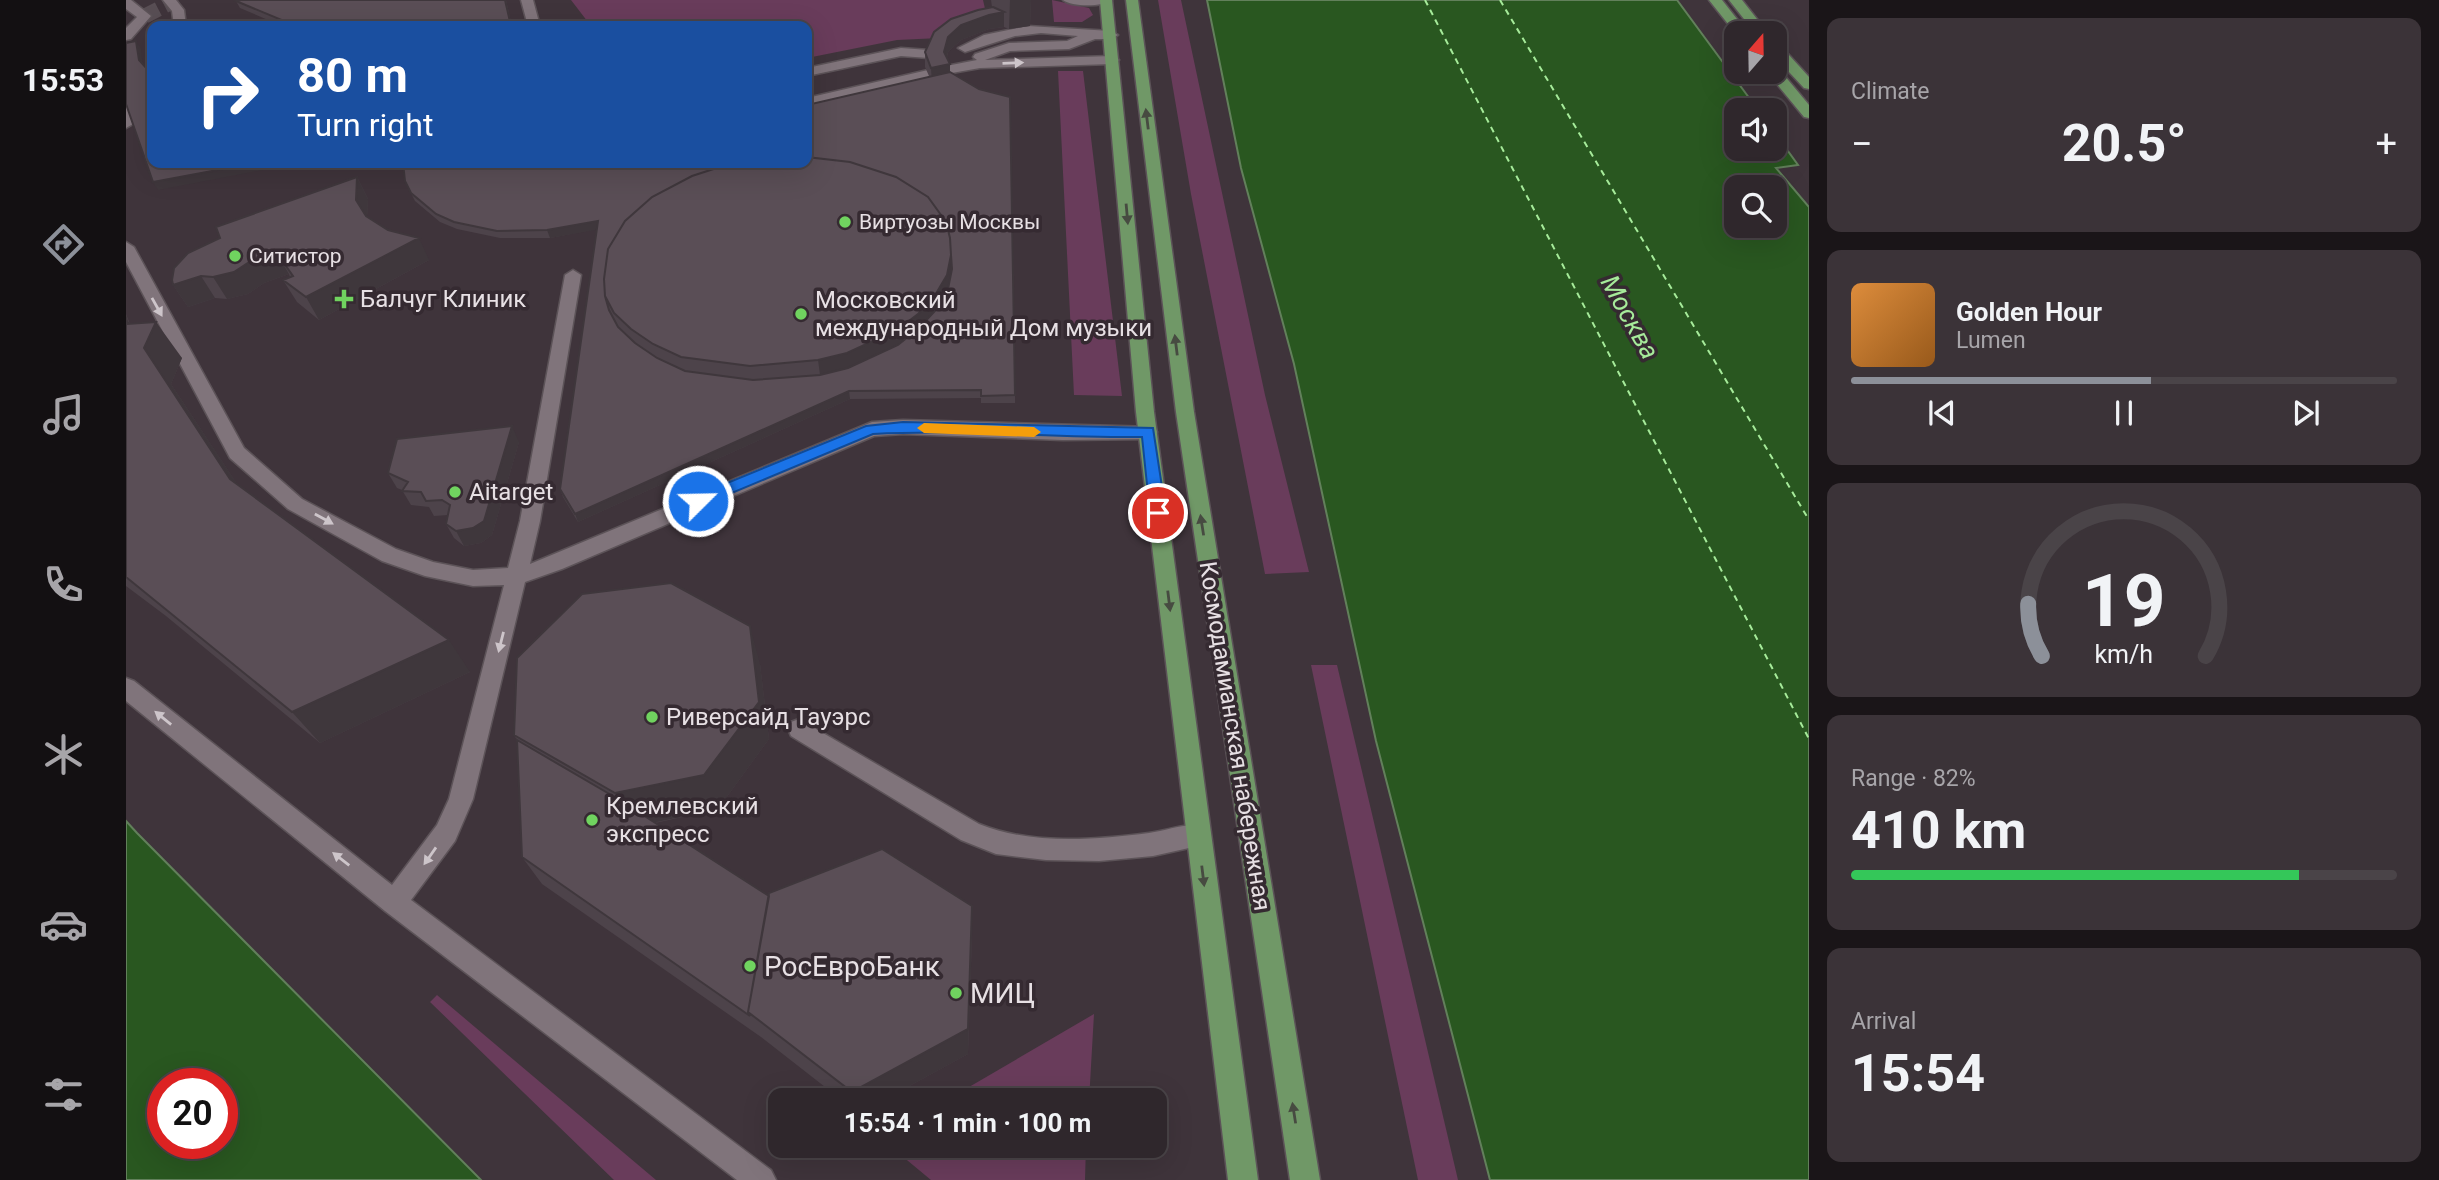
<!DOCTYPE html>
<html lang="en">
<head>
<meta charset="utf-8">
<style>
	:root { --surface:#2f272c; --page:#3b3338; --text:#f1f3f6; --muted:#a7a5a9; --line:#4a4448; --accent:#8c9099 }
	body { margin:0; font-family:Roboto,sans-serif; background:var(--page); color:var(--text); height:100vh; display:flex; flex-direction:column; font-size:26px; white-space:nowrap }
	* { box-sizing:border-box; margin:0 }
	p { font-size:23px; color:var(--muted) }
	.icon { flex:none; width:38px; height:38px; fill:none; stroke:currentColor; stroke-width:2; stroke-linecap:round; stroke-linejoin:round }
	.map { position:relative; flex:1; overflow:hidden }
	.drawer { display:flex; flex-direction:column; gap:18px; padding:18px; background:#1a1518; width:630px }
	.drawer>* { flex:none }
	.hud { position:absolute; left:21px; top:21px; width:665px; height:147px; border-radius:14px; box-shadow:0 7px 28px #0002,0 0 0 2px var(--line); background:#1a4fa0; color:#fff; overflow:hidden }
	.needle { width:46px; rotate:20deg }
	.fabs { position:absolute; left:1598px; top:21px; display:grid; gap:14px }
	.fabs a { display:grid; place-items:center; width:63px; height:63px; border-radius:14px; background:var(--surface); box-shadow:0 7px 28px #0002,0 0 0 2px var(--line); font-size:35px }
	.speed { position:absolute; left:21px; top:1068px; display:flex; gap:14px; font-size:35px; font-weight:700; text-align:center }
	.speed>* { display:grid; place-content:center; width:91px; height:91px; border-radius:50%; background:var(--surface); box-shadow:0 7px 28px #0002,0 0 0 2px var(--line); line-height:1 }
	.speed .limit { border:10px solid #d22; background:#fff; color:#111 }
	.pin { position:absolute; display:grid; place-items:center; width:60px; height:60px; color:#fff; margin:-30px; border:4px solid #fff; border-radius:50%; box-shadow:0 2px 7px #0007 }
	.me { position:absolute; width:77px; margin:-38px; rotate:67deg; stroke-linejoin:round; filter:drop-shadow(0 0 5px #0008) }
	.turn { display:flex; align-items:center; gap:24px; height:147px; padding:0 35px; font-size:32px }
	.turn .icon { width:91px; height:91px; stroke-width:2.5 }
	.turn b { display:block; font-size:49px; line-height:60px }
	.big { font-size:52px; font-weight:700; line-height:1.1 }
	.drawer .card { flex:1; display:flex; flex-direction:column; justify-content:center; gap:10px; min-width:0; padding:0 24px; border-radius:14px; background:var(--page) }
	.drawer .dial { align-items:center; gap:0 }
	.dial svg { height:182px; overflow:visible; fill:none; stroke:var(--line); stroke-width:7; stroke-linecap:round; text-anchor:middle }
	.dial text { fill:var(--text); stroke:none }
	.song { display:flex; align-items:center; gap:21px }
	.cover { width:84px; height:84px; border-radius:10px; background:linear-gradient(135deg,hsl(30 70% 55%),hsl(30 70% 35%)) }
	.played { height:7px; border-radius:4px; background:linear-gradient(90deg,var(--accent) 55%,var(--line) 55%) }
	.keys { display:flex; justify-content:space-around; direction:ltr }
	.heat { display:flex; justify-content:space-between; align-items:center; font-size:38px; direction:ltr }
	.charge { height:10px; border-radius:5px; background:linear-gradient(90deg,#34c759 82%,var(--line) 0) }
	.trip { position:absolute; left:642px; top:1088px; width:399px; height:70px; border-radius:14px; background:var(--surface); box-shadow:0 7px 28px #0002,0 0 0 2px var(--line); font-weight:700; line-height:70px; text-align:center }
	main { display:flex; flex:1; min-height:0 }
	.menu { display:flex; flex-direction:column; width:126px; justify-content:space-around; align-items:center; background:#131012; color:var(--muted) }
	.menu .icon { width:49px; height:49px }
	.menu .selected { color:var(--accent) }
	.menu b { font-size:32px; color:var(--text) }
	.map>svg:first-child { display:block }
	.green { fill:#693c5b }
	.water { fill:#295720; stroke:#62805b; stroke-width:2; fill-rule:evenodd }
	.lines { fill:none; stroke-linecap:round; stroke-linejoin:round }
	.ferry { stroke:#a6eb9a; stroke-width:2; stroke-dasharray:6 5; stroke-linecap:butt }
	.minor-tunnel { stroke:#584e54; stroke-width:15; stroke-dasharray:15 7; stroke-linecap:butt }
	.minor-casing { stroke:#5c5358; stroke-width:3 }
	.major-casing { stroke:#5c5358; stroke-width:3 }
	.minor { fill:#80747b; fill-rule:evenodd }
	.major { fill:#709867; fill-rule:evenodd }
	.wall { fill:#4d434a }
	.shaded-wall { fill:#3f373c }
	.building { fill:#5a4e56; stroke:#3f373c; stroke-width:2 }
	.oneway { fill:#cdc5ca }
	.oneway2 { fill:#474b41 }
	.route { fill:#1a73e8; stroke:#114b97; stroke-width:2 }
	.slow { fill:#f59e0b }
	.poi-dot { fill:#70d35f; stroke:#352a31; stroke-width:2.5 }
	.labels { text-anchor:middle; stroke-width:7; stroke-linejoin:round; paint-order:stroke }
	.far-poi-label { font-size:21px; fill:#e7e0e4; stroke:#352a31; text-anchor:start }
	.poi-label { font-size:24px; fill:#e7e0e4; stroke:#352a31; text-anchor:start }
	.street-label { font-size:24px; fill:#e7e0e4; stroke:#352a31 }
	.water-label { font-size:26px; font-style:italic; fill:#a6eb9a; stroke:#352a31 }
	.near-poi-label { font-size:28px; fill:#e7e0e4; stroke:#352a31; text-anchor:start }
</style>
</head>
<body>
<main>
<nav class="menu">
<b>15:53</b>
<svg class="icon selected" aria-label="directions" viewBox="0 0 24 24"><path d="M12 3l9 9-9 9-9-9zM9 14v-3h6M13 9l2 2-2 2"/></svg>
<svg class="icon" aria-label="music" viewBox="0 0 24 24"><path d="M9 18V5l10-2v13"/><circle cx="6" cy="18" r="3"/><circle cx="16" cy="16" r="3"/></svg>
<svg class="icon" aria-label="phone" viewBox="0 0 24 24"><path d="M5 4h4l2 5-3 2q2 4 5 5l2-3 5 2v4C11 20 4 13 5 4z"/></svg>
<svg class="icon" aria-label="climate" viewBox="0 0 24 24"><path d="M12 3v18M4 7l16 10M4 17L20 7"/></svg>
<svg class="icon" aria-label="car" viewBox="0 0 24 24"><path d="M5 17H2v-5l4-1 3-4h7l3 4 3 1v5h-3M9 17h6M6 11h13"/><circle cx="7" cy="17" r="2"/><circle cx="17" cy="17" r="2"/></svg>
<svg class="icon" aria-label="filters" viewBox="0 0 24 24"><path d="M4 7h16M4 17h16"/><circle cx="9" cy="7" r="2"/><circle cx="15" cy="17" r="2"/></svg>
</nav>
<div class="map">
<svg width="1683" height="1180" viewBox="0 0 1683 1180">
	<rect width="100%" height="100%" fill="#3f343b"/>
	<!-- green -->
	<path class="green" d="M445,0H857L860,13L814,38L771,40L681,58V26H465Z
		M926,0L963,8L967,15L956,22H928Z
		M1032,0H1055L1139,395L1183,572L1139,574L1065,194Z
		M932,71H957L996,396L948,395Z
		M1185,665H1211L1332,1180H1292Z
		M311,995L530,1180H488L304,1002Z
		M968,1014L963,1101H819Z
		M764,1146H960L959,1180H805Z"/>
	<!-- water -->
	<path class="water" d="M1081,0H1551L1632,110H1610V149H1648L1649,133L1672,165L1650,168L1683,207V1180H1364L1250,741L1168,364L1115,168ZM1610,187H1648V226H1610Z
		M0,821L11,833L355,1180H0ZM37,1083H96V1143H37Z"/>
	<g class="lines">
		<!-- ferry -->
		<path class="ferry" d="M1299,0L1683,739
			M1374,0L1683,520"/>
		<!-- minor-tunnel -->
		<path class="minor-tunnel" d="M19,16L48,1L58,0"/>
		<!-- minor casing -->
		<g class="minor-casing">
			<path id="minor" d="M0,0H5L25,16L5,39L0,40V28L11,17L0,9Z
				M37,0H50L58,10L60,26H48L46,11Z
				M395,0H407L414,26H402Z
				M937,0H986C977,7 946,7 937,0Z
				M902,26L985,31L992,35L985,39H969L943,49L884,51L859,60L986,56L993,60L986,64L854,68L820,74L813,70L815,67L851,60L847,57L849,54L883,43L941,41L952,36L915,33L889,36L839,52L832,48L858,35Z
				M775,48L803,50L810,54L803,58L775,56L681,76V68Z
				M802,70L807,71V77L681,106V98Z
				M0,104L7,108V124L0,128Z
				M0,242L8,247L118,448L176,499L270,549L307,562L347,570L382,568L394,521L439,275L447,270L455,275L414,521L404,564L746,422L777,420L1029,427L1031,432L1029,437L1022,439L937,440L777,434L748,436L436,569L399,582L347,799L329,841L285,900L645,1170L650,1180H611L259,911L0,701V678L8,681L266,885L311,825L323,799L378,585L347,586L299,576L256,561L162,509L104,458L0,262Z
				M673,719L853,824C905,845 968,840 1023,833C1041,831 1064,821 1081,827L1084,835L1081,843L1072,846L1027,856L973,861L920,860L870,854L835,840L665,736L662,729L665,722Z"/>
		</g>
		<!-- major casing -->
		<g class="major-casing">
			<path id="major" d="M974,0H986L1028,412L1132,1180H1102L1010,412Z
				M1000,0H1012L1068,412L1194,1180H1164L1050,412Z
				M1583,0H1596L1622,33L1610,34Z
				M1603,0H1616L1642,33H1629Z
				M1648,43L1653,44L1683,77V89L1678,88L1648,56Z
				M1648,68L1653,69L1683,105V118L1678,117L1641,72H1648Z"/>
		</g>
		<!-- minor -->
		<use href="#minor" class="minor"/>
		<!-- major -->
		<use href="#major" class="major"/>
	</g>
	<!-- wall -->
	<path class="wall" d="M115,0H380L386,26H156L114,8L110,1Z
		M865,0H905L904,26L883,29L878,27L863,29L835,40L822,52L821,58L889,395V403H855V398L724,399L452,522L437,497L434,489L471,229L424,238H374L331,229L314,222L289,201L279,181L681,163L803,76L799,67V52L866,7Z
		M231,177L242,199L241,217L303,260L193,320L171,302L157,280L164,277L163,274L138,283L122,294L101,299L89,298L62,307L47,285Z
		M0,314L4,324L56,358L45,384L111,484L344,672L194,743L40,616L0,586Z
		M393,442L366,535L355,543L338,546L328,538L320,524L322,515L308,516L303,507L285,505L276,490L271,488L262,473Z
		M634,664L643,739L592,809L529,823L643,896L846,936L842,1054L756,1101H717L635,1037L416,884L396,857L391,740L388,735Z"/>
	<!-- shaded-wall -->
	<path class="shaded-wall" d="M884,0H905L904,26L883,29Z
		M878,12V27L863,29L835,40L822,52L819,65L824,64V79L806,84L805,68L818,52L822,37L835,25L863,15Z
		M10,41L15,49L17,68L13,60Z
		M129,163H174L32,190L27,182Z
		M231,177L242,199L241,222L230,200Z
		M472,221L475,229L424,238L421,230Z
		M293,238L303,260L193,320L180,297Z
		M150,252L163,274L138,283L122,294L101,299L87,277L125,261Z
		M825,255L826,277L822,297L793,336L695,382L692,360Z
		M75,276L89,298L62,307L47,285Z
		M0,314L2,321L19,346L30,322L56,358L45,384L131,514L104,479L0,322Z
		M723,391L724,399L452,522L449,514Z
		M386,426L393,442L366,535L355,543L338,546L330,531Z
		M624,626L634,664L643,739L592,809L507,827L489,793Z
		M323,640L344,672L194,743L166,712Z
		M846,906L842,1054L756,1101H729L726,1092Z"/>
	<!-- building -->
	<path class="building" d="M115,0H379L385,26H170L110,1Z
		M867,7L878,12L863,15L835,25L822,37L818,52L824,64L805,68L799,52L808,32L825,19L852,10Z
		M10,41L13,60L23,71L26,70V163H129L27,182L0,104V43Z
		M824,72L853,89L884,97L889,395L855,396V390L723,391L449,514L434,489L472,221L421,230L371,231L328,222L310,214L285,193L279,181L277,163H617L603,164L566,176L526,197L499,221L482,249L478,279L479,296L483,310L492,327L509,343L531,358L559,371L627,380L694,375L722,368L772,345L793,328L809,311L822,289L826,269L825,255L824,238L820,222L802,197L770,177L724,162L681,157V105Z
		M681,157L724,162L770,177L802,197L820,222L824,238L825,255L821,275L808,297L792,314L771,330L721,353L692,360L624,366L555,357L527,344L505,329L488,313L479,296L478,279L482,249L499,221L526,197L566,176L603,164L617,163H681Z
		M231,177L230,200L240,216L262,230L293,238L180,297L157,280L167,276L150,252L125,261L108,272L87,277L75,276L47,285L46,280L48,268L62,253L94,238L90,227Z
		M0,322L1,324L30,322L18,348L104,479L323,640L166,712L0,577Z
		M386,426L358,521L347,528L330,531L320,524L324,505L316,500L300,501L295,492L276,491L282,482L262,473L271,439Z
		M545,583L624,626L633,702L578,775L489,793L388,735L391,658L456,594Z
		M391,740L492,799L643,896L622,1012L624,1016L396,857Z
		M756,849L846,906L842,1029L726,1092L622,1012L643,893Z"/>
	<!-- one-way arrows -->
	<defs><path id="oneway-solid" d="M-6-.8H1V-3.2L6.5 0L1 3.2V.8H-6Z" transform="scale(1.75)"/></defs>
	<g class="oneway">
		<use href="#oneway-solid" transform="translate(887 63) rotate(-2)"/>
		<use href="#oneway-solid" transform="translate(31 307) rotate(61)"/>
		<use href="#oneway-solid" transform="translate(198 519) rotate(29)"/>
		<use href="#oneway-solid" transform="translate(375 642) rotate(104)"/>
		<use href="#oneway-solid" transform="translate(37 718) rotate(-141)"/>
		<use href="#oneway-solid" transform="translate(304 856) rotate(125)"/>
		<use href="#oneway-solid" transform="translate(215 859) rotate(-142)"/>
	</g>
	<g class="oneway2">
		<use href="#oneway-solid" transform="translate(1021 119) rotate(-97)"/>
		<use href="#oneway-solid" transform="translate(1001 214) rotate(85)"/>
		<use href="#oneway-solid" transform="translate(1050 345) rotate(-97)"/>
		<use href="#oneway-solid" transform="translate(1076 525) rotate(-99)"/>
		<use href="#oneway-solid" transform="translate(1043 601) rotate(83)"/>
		<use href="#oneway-solid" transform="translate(1077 876) rotate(83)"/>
		<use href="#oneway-solid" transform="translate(1168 1113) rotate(-99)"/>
	</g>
	<!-- route -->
	<path class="route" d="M777,422L1027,428L1040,513L1032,518L1024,513L1016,437C926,438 836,429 747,434L577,505L572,507L564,501L567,497L740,426Z"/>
	<!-- slow -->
	<path class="slow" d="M798,423L908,427L915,432L908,437L798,433L791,428Z"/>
	<!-- markers -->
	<g class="poi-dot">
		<circle cx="719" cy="222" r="7"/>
		<circle cx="109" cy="256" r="7"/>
		<path d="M214.5 288.5h7v7h7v7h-7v7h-7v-7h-7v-7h7z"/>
		<circle cx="675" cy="314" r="7"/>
		<circle cx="329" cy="492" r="7"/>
		<circle cx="526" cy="717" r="7"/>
		<circle cx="466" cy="820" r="7"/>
		<circle cx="624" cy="966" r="7"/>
		<circle cx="830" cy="993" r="7"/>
	</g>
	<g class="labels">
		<!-- far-poi labels -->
		<g class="far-poi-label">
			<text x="733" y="229">Виртуозы Москвы</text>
			<text x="123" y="263">Ситистор</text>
		</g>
		<!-- poi labels -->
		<g class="poi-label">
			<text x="234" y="307">Балчуг Клиник</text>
			<text x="689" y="308">Московский<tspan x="689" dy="28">международный Дом музыки</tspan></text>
			<text x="343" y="500">Aitarget</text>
			<text x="540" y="725">Риверсайд Тауэрс</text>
			<text x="480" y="814">Кремлевский<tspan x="480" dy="28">экспресс</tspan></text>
		</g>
		<!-- street labels -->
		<g class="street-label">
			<text transform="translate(1109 736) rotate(81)" y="8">Космодамианская набережная</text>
		</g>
		<!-- water labels -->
		<g class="water-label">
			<text transform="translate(1504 317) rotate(61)" y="9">Москва</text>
		</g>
		<!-- near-poi labels -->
		<g class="near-poi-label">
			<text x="638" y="976">РосЕвроБанк</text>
			<text x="844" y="1003">МИЦ</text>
		</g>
	</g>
</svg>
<div class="fabs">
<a><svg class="needle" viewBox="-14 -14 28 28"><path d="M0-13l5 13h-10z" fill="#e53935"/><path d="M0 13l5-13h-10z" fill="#a7a5a9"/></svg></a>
<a><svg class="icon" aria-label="sound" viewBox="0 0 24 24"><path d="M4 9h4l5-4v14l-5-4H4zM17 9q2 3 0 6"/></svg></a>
<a><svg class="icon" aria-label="search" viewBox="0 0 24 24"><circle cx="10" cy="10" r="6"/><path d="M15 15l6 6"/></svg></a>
</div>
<div class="speed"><div class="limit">20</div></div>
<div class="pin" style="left:1032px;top:513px;background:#d93025"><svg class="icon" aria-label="arrive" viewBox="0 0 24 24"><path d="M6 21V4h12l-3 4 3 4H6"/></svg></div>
<svg class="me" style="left:572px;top:501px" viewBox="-20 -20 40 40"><circle r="17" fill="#1a73e8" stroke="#fff" stroke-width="3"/><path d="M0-11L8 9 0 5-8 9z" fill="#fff"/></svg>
<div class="trip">15:54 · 1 min · 100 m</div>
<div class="hud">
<div class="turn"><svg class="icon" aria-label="right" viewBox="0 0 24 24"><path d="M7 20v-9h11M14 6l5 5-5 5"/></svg><div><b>80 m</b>Turn right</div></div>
</div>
</div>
<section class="drawer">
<div class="card"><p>Climate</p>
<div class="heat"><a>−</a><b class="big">20.5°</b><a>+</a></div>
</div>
<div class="card">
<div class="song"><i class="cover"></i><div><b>Golden Hour</b><p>Lumen</p></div></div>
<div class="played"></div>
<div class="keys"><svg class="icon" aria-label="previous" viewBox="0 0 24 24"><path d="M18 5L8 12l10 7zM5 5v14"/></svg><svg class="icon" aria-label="pause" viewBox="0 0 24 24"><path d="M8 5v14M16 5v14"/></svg><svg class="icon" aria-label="next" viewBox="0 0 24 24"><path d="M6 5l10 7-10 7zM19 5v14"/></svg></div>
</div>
<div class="card dial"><svg viewBox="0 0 100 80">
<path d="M14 69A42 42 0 1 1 86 69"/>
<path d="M14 69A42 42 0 0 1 8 46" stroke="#8c9099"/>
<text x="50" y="56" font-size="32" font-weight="700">19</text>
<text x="50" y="72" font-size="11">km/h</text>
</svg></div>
<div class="card"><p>Range · 82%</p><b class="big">410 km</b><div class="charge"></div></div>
<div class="card"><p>Arrival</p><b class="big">15:54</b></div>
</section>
</main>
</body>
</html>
